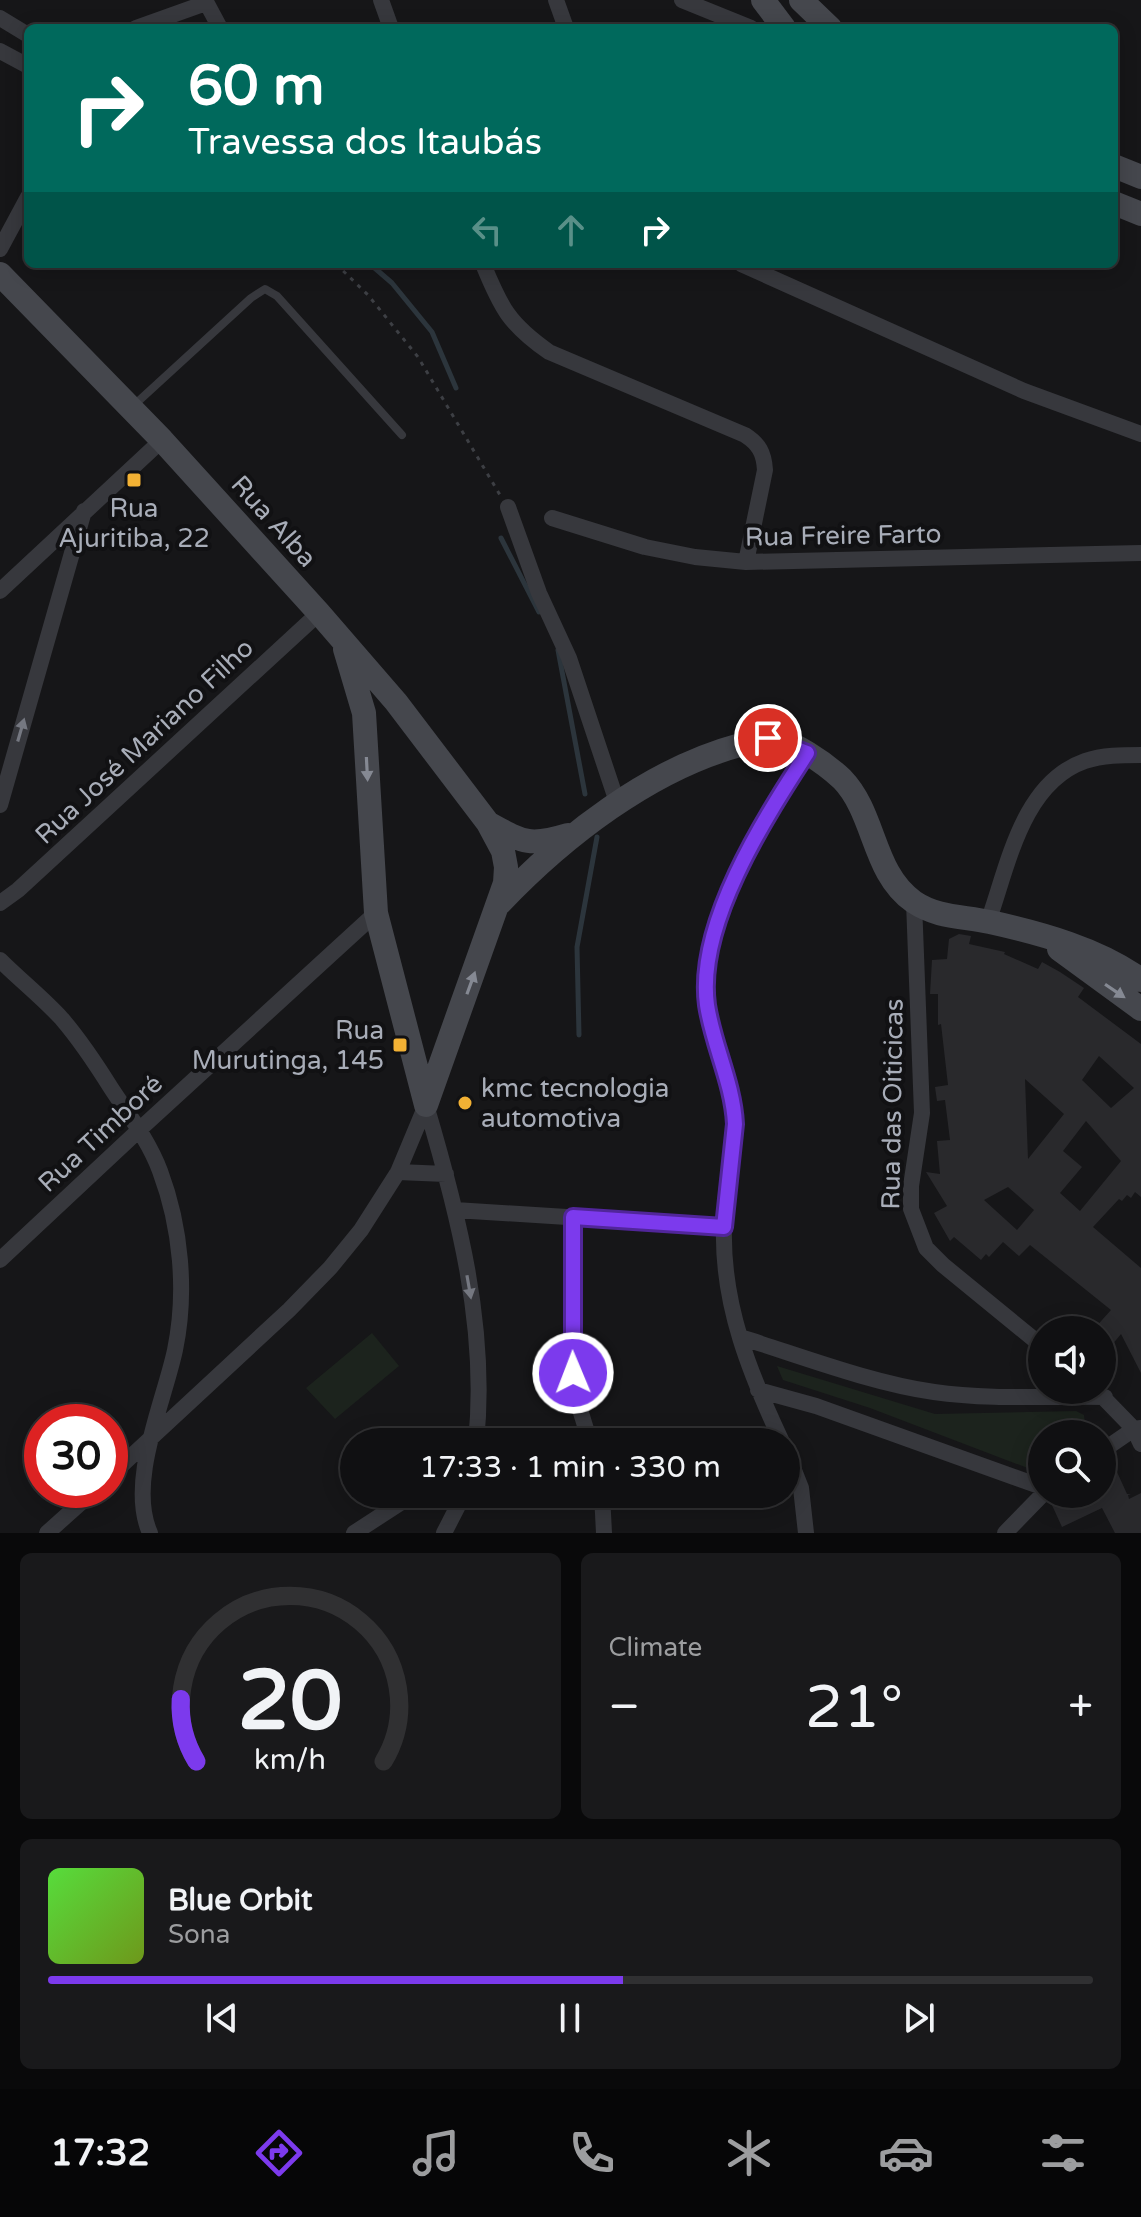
<!DOCTYPE html>
<html lang="en">
<head>
<meta charset="utf-8">
<style>
	:root { --surface:#101012; --page:#19191b; --text:#f1f3f6; --muted:#9c9d9f; --line:#303032; --accent:#7c3aed }
	body { margin:0; font-family:"Varela Round",sans-serif; background:var(--page); color:var(--text); height:100vh; display:flex; flex-direction:column; font-size:30px; white-space:nowrap }
	* { box-sizing:border-box; margin:0 }
	p { font-size:26px; color:var(--muted) }
	.icon { flex:none; width:44px; height:44px; fill:none; stroke:currentColor; stroke-width:2; stroke-linecap:round; stroke-linejoin:round }
	.map { position:relative; height:1533px; overflow:hidden }
	.drawer { display:flex; flex-direction:column; gap:20px; padding:20px; background:#09090a; flex:1 }
	.drawer>* { flex:none }
	.guide { position:absolute; left:24px; top:24px; width:1094px; height:244px; border-radius:12px; box-shadow:0 4px 20px #0003,0 0 0 2px var(--line); background:#00695c; color:#fff; overflow:hidden }
	.fabs { position:absolute; left:1028px; top:1316px; display:grid; gap:16px }
	.fabs a { display:grid; place-items:center; width:88px; height:88px; border-radius:50%; background:var(--surface); box-shadow:0 4px 20px #0003,0 0 0 2px var(--line); font-size:40px }
	.speed { position:absolute; left:24px; top:1404px; display:flex; gap:16px; font-size:40px; font-weight:700; text-align:center }
	.speed>* { display:grid; place-content:center; width:104px; height:104px; border-radius:50%; background:var(--surface); box-shadow:0 4px 20px #0003,0 0 0 2px var(--line); line-height:1 }
	.speed .limit { border:12px solid #d22; background:#fff; color:#111 }
	.pin { position:absolute; display:grid; place-items:center; width:68px; height:68px; color:#fff; margin:-34px; border:4px solid #fff; border-radius:50%; box-shadow:0 2px 8px #0007 }
	.me { position:absolute; width:88px; margin:-44px; rotate:359deg; stroke-linejoin:round; filter:drop-shadow(0 0 6px #0008) }
	.turn { display:flex; align-items:center; gap:28px; height:168px; padding:0 32px; font-size:36px }
	.turn .icon { width:104px; height:104px; stroke-width:2.5 }
	.turn b { display:block; font-size:56px; line-height:68px }
	.lanes { display:flex; align-items:center; height:76px; padding:0 32px; background:#0003; justify-content:center; gap:40px; direction:ltr }
	.lanes .off { opacity:.35 }
	.big { font-size:60px; font-weight:600; line-height:1.1 }
	.drawer .tile { flex:1; display:flex; flex-direction:column; justify-content:center; gap:12px; min-width:0; padding:0 28px; border-radius:12px; background:var(--page) }
	.drawer .dial { align-items:center; gap:0 }
	.dial svg { height:208px; overflow:visible; fill:none; stroke:var(--line); stroke-width:7; stroke-linecap:round; text-anchor:middle }
	.dial text { fill:var(--text); stroke:none }
	.song { display:flex; align-items:center; gap:24px }
	.cover { width:96px; height:96px; border-radius:12px; background:linear-gradient(135deg,hsl(110 70% 55%),hsl(80 70% 35%)) }
	.played { height:8px; border-radius:4px; background:linear-gradient(90deg,var(--accent) 55%,var(--line) 55%) }
	.keys { display:flex; justify-content:space-around; direction:ltr }
	.heat { display:flex; justify-content:space-between; align-items:center; font-size:44px; direction:ltr }
	.drawer .tiles { flex:1; display:grid; gap:20px; grid-template-columns:1fr 1fr }
	.tile:last-child { grid-column:span 2 }
	.trip { position:absolute; left:340px; top:1428px; width:460px; height:80px; border-radius:40px; background:var(--surface); box-shadow:0 4px 20px #0003,0 0 0 2px var(--line); font-weight:600; line-height:80px; text-align:center }
	.tab-bar { display:flex; height:128px; justify-content:space-around; align-items:center; background:#060607; color:var(--muted) }
	.tab-bar .icon { width:56px; height:56px }
	.tab-bar .active { color:var(--accent) }
	.tab-bar b { font-size:36px; color:var(--text) }
	.map>svg:first-child { display:block }
	.green { fill:#1c231d }
	.lines { fill:none; stroke-linecap:round; stroke-linejoin:round }
	.stream { stroke:#2c353c; stroke-width:5 }
	.building { fill:#29292c; fill-rule:evenodd }
	.path { stroke:#3d3f44; stroke-width:3; stroke-dasharray:4 6; stroke-linecap:butt }
	.lane { stroke:#37383d; stroke-width:8 }
	.street { stroke:#37383d; stroke-width:16 }
	.secondary { stroke:#45474d; stroke-width:24 }
	.oneway { fill:#757881 }
	.oneway2 { fill:#858993 }
	.route-casing { stroke:#51269a; stroke-width:20 }
	.route { stroke:#7c3aed; stroke-width:14 }
	.poi-dot { fill:#f2b134; stroke:#111113; stroke-width:3 }
	.labels { text-anchor:middle; stroke-width:8; stroke-linejoin:round; paint-order:stroke }
	.poi-label { font-size:26px; fill:#a8adb8; stroke:#111113 }
	.street-label { font-size:26px; fill:#a8adb8; stroke:#111113 }
</style>
</head>
<body>
<div class="map">
<svg width="1141" height="1533" viewBox="0 0 1141 1533">
	<rect width="100%" height="100%" fill="#161618"/>
	<!-- green -->
	<path class="green" d="M372,1333L399,1366L335,1419L306,1388Z
		M777,1366L935,1414L1076,1411L1084,1415L1085,1424L1082,1434H1042V1470L1038,1472L870,1408L783,1380Z"/>
	<g class="lines">
		<!-- stream -->
		<path class="stream" d="M370,264L392,283L432,332L456,388
			M501,538L539,612
			M558,650L585,794
			M579,1035L577,947L597,837"/>
	</g>
	<!-- building -->
	<path class="building" d="M959,934L971,936L969,944L1005,952L1004,954L1038,969L1042,962L1060,972L1084,988L1078,997L1141,1044V1197L1135,1192L1131,1198L1127,1195L1122,1201L1119,1199L1093,1227L1141,1268V1373L1121,1334L1102,1357V1330H1093L1111,1310L1030,1245L1019,1256L1003,1242L989,1257L986,1254L981,1260L954,1237L950,1241L934,1213L947,1206L926,1172L940,1174L937,1141L950,1140L945,1100L937,1101L935,1087L948,1085L941,1024L938,1025V994H930L932,960L947,959L949,939ZM1099,1056L1134,1088L1111,1108L1082,1080ZM1025,1079L1064,1114L1028,1159ZM1086,1121L1121,1161L1080,1211L1060,1193L1082,1167L1063,1151ZM1008,1187L1034,1210L1017,1230L984,1200Z
		M1117,1472L1127,1494H1131L1128,1495L1129,1499L1141,1493V1533H1115L1102,1508L1062,1527L1051,1503L1070,1494H1102V1479Z"/>
	<g class="lines">
		<!-- path -->
		<path class="path" d="M336,264L368,295L418,357L500,495"/>
		<!-- lane -->
		<path class="lane" d="M132,407L251,298L265,289L277,296L402,435"/>
		<!-- street -->
		<path class="street" d="M205,0L220,28
			M381,0L391,28
			M556,0L566,28
			M682,0L751,28
			M0,18L28,35
			M136,28L206,3
			M0,51L28,66
			M0,249L28,197
			M483,264C501,308 509,324 549,352L745,435C759,444 764,453 765,470L746,562
			M741,264L1024,391L1141,434
			M508,507L539,593L569,658L618,805
			M552,518L645,547L695,557L746,562L1141,553
			M0,591L162,440
			M0,805L84,511
			M914,902L922,1113L911,1186V1209L926,1248L943,1265L1042,1346
			M0,903L18,890L319,613
			M988,922C1008,866 1022,783 1085,761C1103,755 1122,755 1141,755
			M0,960C20,980 43,998 62,1019C80,1040 96,1064 111,1088C128,1114 149,1141 160,1171C181,1227 187,1292 175,1350C164,1402 127,1482 150,1533
			M426,1105C458,1213 488,1328 476,1442
			M398,1172L446,1174
			M455,1210L724,1227
			M573,1217L574,1390L590,1442
			M0,1260L139,1130L376,913
			M740,1337C801,1356 871,1383 934,1392C990,1400 1048,1396 1105,1397
			M758,1390L816,1406L1042,1487
			M1097,1391L1134,1429L1141,1444
			M782,1442C750,1374 722,1305 724,1229C724,1194 731,1158 735,1124C733,1083 713,1045 707,1005C696,924 765,818 807,753
			M786,1450L801,1488L806,1533
			M1102,1451L1134,1429L1141,1428
			M110,1476L289,1310L330,1268L361,1230L398,1172L426,1105
			M602,1494L604,1533
			M47,1533L95,1490
			M354,1533L414,1494
			M444,1533L464,1494
			M1005,1533L1043,1494"/>
		<!-- secondary -->
		<path class="secondary" d="M763,0L784,28
			M801,0L830,28
			M1114,166L1141,177
			M1114,203L1141,214
			M0,274L162,440L319,613L396,702L488,823L503,851L506,867L505,883L426,1105
			M345,649L364,713L376,913L426,1105
			M488,823C523,842 528,847 568,835
			M500,903C563,837 650,769 740,745C748,743 760,738 769,738C791,739 826,764 842,779C876,814 872,873 914,902C938,918 963,916 990,922C1040,933 1099,949 1141,980
			M1059,949L1141,1009"/>
	</g>
	<!-- one-way arrows -->
	<defs><path id="oneway-solid" d="M-6-.8H1V-3.2L6.5 0L1 3.2V.8H-6Z" transform="scale(2)"/></defs>
	<g class="oneway">
		<use href="#oneway-solid" transform="translate(21 730) rotate(-74)"/>
		<use href="#oneway-solid" transform="translate(469 1287) rotate(80)"/>
	</g>
	<g class="oneway2">
		<use href="#oneway-solid" transform="translate(367 769) rotate(87)"/>
		<use href="#oneway-solid" transform="translate(471 983) rotate(-70)"/>
		<use href="#oneway-solid" transform="translate(1115 991) rotate(34)"/>
	</g>
	<g class="lines">
		<!-- route casing -->
		<g class="route-casing">
			<path id="route" d="M573,1373V1217L724,1227L735,1124C733,1083 713,1045 707,1005C696,924 765,818 807,753L768,738"/>
		</g>
		<!-- route -->
		<use href="#route" class="route"/>
	</g>
	<!-- markers -->
	<g class="poi-dot">
		<rect x="126" y="472" width="16" height="16" rx="4"/>
		<rect x="392" y="1037" width="16" height="16" rx="4"/>
		<circle cx="465" cy="1103" r="8"/>
	</g>
	<g class="labels">
		<!-- poi labels -->
		<g class="poi-label">
			<text x="134" y="517">Rua<tspan x="134" dy="30">Ajuritiba, 22</tspan></text>
			<text x="384" y="1039" text-anchor="end">Rua<tspan x="384" dy="30">Murutinga, 145</tspan></text>
			<text x="481" y="1097" text-anchor="start">kmc tecnologia<tspan x="481" dy="30">automotiva</tspan></text>
		</g>
		<!-- street labels -->
		<g class="street-label">
			<text transform="translate(274 521) rotate(48)" y="9">Rua Alba</text>
			<text transform="translate(843 535) rotate(-1)" y="9">Rua Freire Farto</text>
			<text transform="translate(144 741) rotate(-43)" y="9">Rua José Mariano Filho</text>
			<text transform="translate(892 1104) rotate(-89)" y="9">Rua das Oiticicas</text>
			<text transform="translate(100 1133) rotate(-43)" y="9">Rua Timboré</text>
		</g>
	</g>
</svg>
<div class="fabs">
<a><svg class="icon" aria-label="sound" viewBox="0 0 24 24"><path d="M4 9h4l5-4v14l-5-4H4zM17 9q2 3 0 6"/></svg></a>
<a><svg class="icon" aria-label="search" viewBox="0 0 24 24"><circle cx="10" cy="10" r="6"/><path d="M15 15l6 6"/></svg></a>
</div>
<div class="speed"><div class="limit">30</div></div>
<div class="pin" style="left:768px;top:738px;background:#d93025"><svg class="icon" aria-label="arrive" viewBox="0 0 24 24"><path d="M6 21V4h12l-3 4 3 4H6"/></svg></div>
<svg class="me" style="left:573px;top:1373px" viewBox="-20 -20 40 40"><circle r="17" fill="#7c3aed" stroke="#fff" stroke-width="3"/><path d="M0-11L8 9 0 5-8 9z" fill="#fff"/></svg>
<div class="trip">17:33 · 1 min · 330 m</div>
<div class="guide">
<div class="turn"><svg class="icon" aria-label="right" viewBox="0 0 24 24"><path d="M7 20v-9h11M14 6l5 5-5 5"/></svg><div><b>60 m</b>Travessa dos Itaubás</div></div>
<div class="lanes"><svg class="icon off" aria-label="left" viewBox="0 0 24 24"><path d="M17 20v-9H6M10 6l-5 5 5 5"/></svg><svg class="icon off" aria-label="ahead" viewBox="0 0 24 24"><path d="M12 20V5M6 11l6-6 6 6"/></svg><svg class="icon" aria-label="right" viewBox="0 0 24 24"><path d="M7 20v-9h11M14 6l5 5-5 5"/></svg></div>
</div>
</div>
<section class="drawer">
<div class="tiles">
<div class="tile dial"><svg viewBox="0 0 100 80">
<path d="M14 69A42 42 0 1 1 86 69"/>
<path d="M14 69A42 42 0 0 1 8 45" stroke="#7c3aed"/>
<text x="50" y="56" font-size="32" font-weight="700">20</text>
<text x="50" y="72" font-size="11">km/h</text>
</svg></div>
<div class="tile"><p>Climate</p>
<div class="heat"><a>−</a><b class="big">21°</b><a>+</a></div>
</div>
<div class="tile">
<div class="song"><i class="cover"></i><div><b>Blue Orbit</b><p>Sona</p></div></div>
<div class="played"></div>
<div class="keys"><svg class="icon" aria-label="previous" viewBox="0 0 24 24"><path d="M18 5L8 12l10 7zM5 5v14"/></svg><svg class="icon" aria-label="pause" viewBox="0 0 24 24"><path d="M8 5v14M16 5v14"/></svg><svg class="icon" aria-label="next" viewBox="0 0 24 24"><path d="M6 5l10 7-10 7zM19 5v14"/></svg></div>
</div>
</div>
</section>
<nav class="tab-bar">
<b>17:32</b>
<svg class="icon active" aria-label="directions" viewBox="0 0 24 24"><path d="M12 3l9 9-9 9-9-9zM9 14v-3h6M13 9l2 2-2 2"/></svg>
<svg class="icon" aria-label="music" viewBox="0 0 24 24"><path d="M9 18V5l10-2v13"/><circle cx="6" cy="18" r="3"/><circle cx="16" cy="16" r="3"/></svg>
<svg class="icon" aria-label="phone" viewBox="0 0 24 24"><path d="M5 4h4l2 5-3 2q2 4 5 5l2-3 5 2v4C11 20 4 13 5 4z"/></svg>
<svg class="icon" aria-label="climate" viewBox="0 0 24 24"><path d="M12 3v18M4 7l16 10M4 17L20 7"/></svg>
<svg class="icon" aria-label="car" viewBox="0 0 24 24"><path d="M5 17H2v-5l4-1 3-4h7l3 4 3 1v5h-3M9 17h6M6 11h13"/><circle cx="7" cy="17" r="2"/><circle cx="17" cy="17" r="2"/></svg>
<svg class="icon" aria-label="filters" viewBox="0 0 24 24"><path d="M4 7h16M4 17h16"/><circle cx="9" cy="7" r="2"/><circle cx="15" cy="17" r="2"/></svg>
</nav>
</body>
</html>
